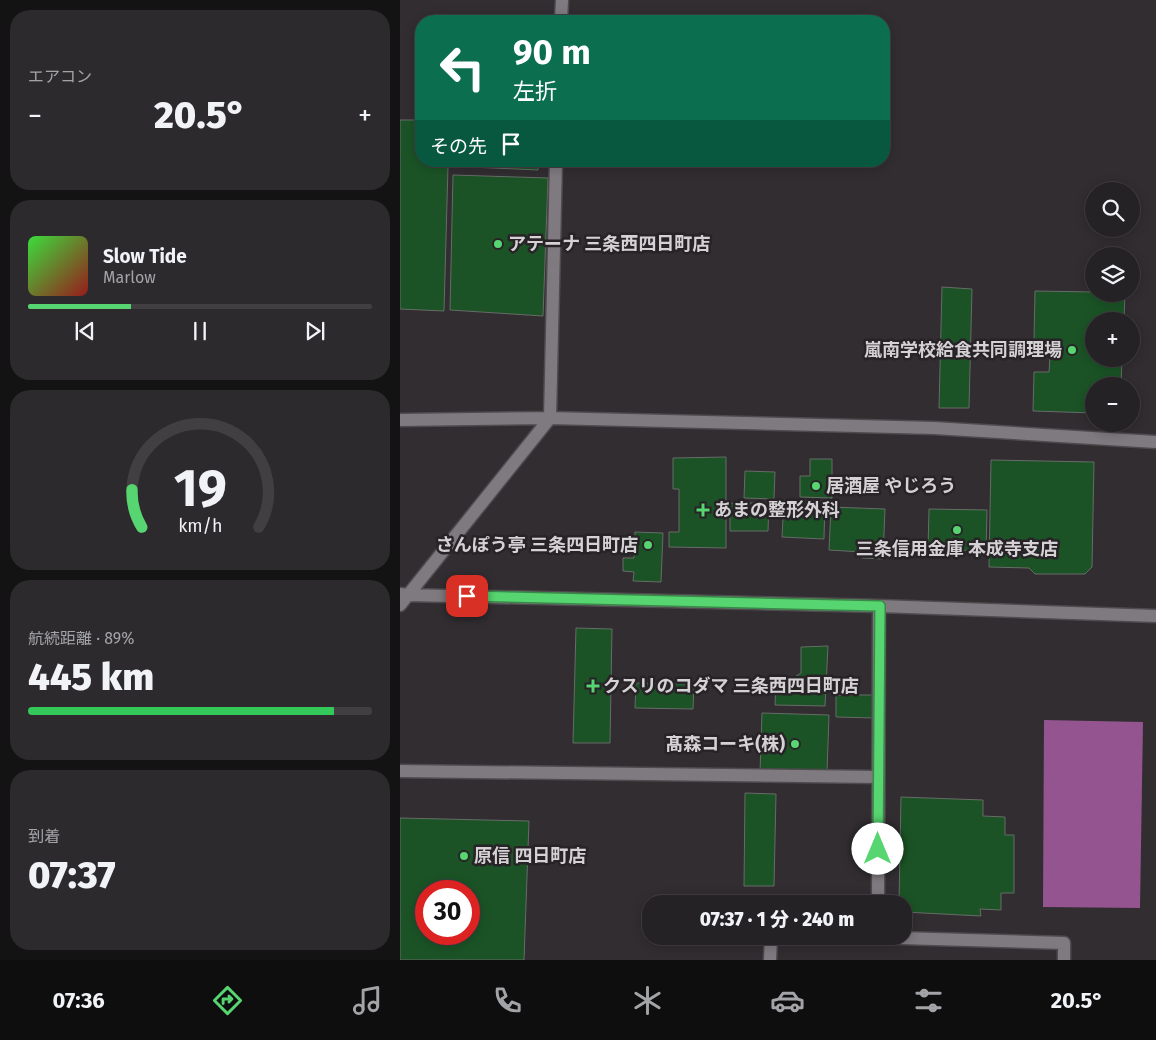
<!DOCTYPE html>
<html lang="ja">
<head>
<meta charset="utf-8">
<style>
	:root { --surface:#252225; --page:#2d2a2d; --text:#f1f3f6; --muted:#a3a4a7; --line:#423f42; --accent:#57d570 }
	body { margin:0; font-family:"Fira Sans","Noto Sans JP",sans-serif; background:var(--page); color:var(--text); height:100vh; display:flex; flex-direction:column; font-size:19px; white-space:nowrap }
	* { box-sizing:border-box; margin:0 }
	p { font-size:16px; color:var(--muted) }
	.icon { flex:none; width:28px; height:28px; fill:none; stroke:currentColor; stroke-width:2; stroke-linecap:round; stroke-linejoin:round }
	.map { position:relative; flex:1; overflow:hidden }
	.sheet { display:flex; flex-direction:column; gap:10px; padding:10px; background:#141314; width:400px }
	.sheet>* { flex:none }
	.top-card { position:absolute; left:15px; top:15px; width:475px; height:152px; border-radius:20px; box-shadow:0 2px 12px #0003,0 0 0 1px var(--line); background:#0b6e4f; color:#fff; overflow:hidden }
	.controls { position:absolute; left:685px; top:182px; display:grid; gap:10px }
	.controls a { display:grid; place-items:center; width:55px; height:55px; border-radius:50%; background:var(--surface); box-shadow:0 2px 12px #0003,0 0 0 1px var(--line); font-size:25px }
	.speed { position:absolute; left:15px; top:880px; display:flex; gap:10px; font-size:25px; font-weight:700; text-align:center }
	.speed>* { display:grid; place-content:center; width:65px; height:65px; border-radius:50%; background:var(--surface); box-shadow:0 2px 12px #0003,0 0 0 1px var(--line); line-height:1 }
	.speed .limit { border:8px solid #d22; background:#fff; color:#111 }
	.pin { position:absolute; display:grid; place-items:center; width:42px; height:42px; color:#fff; margin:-21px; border-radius:10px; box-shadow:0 2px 8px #0006 }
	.me { position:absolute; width:55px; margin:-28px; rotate:0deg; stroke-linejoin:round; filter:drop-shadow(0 0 4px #0008) }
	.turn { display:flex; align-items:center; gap:18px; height:105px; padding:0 15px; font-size:22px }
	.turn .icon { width:65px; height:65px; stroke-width:2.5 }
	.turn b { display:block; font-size:35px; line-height:42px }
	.then { display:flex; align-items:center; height:48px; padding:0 15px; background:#0003; gap:10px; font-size:19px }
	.big { font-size:38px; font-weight:800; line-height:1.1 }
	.sheet .widget { flex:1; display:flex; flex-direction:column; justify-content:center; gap:8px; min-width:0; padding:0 18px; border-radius:20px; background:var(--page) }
	.sheet .dial { align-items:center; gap:0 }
	.dial svg { height:130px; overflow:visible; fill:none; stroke:var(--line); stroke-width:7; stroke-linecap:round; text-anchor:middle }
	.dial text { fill:var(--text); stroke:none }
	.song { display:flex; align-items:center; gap:15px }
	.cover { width:60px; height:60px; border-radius:8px; background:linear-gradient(135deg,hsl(120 70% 55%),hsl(0 70% 35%)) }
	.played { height:5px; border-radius:2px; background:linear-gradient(90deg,var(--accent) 30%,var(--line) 30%) }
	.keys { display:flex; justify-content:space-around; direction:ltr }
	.heat { display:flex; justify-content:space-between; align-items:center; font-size:28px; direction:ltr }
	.charge { height:8px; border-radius:4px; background:linear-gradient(90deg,#34c759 89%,var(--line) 0) }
	.trip { position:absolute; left:242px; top:895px; width:270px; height:50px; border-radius:20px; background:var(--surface); box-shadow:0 2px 12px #0003,0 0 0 1px var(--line); font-weight:800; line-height:50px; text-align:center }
	.tab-bar { display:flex; height:80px; justify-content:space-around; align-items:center; background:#0f0e0f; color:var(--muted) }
	.tab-bar .icon { width:35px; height:35px }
	.tab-bar .current { color:var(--accent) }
	.tab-bar b { font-size:22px; color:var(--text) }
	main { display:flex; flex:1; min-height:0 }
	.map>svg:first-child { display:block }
	.water { fill:#945490 }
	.building { fill:#1b5326; stroke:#676c67; fill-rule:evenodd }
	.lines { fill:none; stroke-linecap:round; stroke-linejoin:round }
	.minor-casing { stroke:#4e4a4e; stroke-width:15 }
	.minor { stroke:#7f7a7f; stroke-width:12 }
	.route-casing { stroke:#398a49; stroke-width:12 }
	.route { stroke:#57d570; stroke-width:9 }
	.poi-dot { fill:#57d570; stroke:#272327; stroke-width:2 }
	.labels { text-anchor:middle; stroke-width:5; stroke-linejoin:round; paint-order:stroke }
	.poi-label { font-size:18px; font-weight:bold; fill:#d5d2d5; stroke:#272327; text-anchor:start }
</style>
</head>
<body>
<main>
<section class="sheet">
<div class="widget"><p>エアコン</p>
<div class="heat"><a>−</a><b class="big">20.5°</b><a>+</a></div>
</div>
<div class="widget">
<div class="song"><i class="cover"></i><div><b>Slow Tide</b><p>Marlow</p></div></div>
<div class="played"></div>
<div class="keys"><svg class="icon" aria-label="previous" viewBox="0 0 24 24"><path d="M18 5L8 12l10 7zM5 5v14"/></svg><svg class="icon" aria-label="pause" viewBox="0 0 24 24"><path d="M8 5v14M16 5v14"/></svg><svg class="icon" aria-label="next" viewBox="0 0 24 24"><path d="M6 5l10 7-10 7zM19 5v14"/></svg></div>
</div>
<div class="widget dial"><svg viewBox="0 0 100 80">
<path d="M14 69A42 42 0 1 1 86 69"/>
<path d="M14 69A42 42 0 0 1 8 46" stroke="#57d570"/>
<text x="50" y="56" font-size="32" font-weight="700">19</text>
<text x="50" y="72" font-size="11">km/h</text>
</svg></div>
<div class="widget"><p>航続距離 · 89%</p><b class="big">445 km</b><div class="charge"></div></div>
<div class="widget"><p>到着</p><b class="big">07:37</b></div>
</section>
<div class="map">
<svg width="756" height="960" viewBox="0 0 756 960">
	<rect width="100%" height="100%" fill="#312d31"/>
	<!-- water -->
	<path class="water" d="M644,720L743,722L740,908L643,907Z"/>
	<!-- building -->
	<path class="building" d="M0,120H21V161H138V170L48,166L44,311L0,309Z
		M53,175L148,178L143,316L50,310Z
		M542,287L572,289L569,408H539Z
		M635,291L694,292V294H725L724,321H694V359H722L721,386H694V413L633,411L634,372H649L651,340H634Z
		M326,457V548L269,547V532H279V489H273V458Z
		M410,459H432V498L400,497V476H410Z
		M591,460L694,462L692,567L685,574H635L629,568L589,567Z
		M345,471L375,472L374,499L344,498Z
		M384,500L425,501L424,539L382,537Z
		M330,503H369L368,531H330Z
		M431,507L485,509L483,559L462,558V552L429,550Z
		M529,509L587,510L586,551L528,549Z
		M235,532L263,533L261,582L233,581L234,572L223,571V558H234Z
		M176,628L212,629L210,743H173Z
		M428,646L425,706L375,705L376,680H390L401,673V647Z
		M236,683L294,684L293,709L235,708Z
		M436,695H474V718L436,717Z
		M362,713L429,715L427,773L360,772Z
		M345,793L376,794L374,886H344Z
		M501,797L583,800V816L605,817V835H614V893H601V910L580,909L581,916L504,912V904H499Z
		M0,818L129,821L124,960H0ZM26,891H69V934H26Z"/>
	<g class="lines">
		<!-- minor casing -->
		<g class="minor-casing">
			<path id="minor" d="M161,21L162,0
				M0,420L150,418L534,428L756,442
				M0,594L8,595L479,606L756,616
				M0,605L150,418L156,161
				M0,771L478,777
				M478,904L479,606
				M433,936L664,943V960
				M370,960L371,936"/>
		</g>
		<!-- minor -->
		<use href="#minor" class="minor"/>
	</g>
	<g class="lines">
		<!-- route casing -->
		<g class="route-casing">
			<path id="route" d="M67,596L480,606L478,849"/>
		</g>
		<!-- route -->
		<use href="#route" class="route"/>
	</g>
	<!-- markers -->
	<g class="poi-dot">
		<circle cx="98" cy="244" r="5"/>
		<circle cx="672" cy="350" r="5"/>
		<circle cx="416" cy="486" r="5"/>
		<path d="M300.5 502.5h5v5h5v5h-5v5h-5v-5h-5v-5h5z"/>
		<circle cx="557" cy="530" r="5"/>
		<circle cx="248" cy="545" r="5"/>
		<path d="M190.5 678.5h5v5h5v5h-5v5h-5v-5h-5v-5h5z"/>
		<circle cx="395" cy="744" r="5"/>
		<circle cx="64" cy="856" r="5"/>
	</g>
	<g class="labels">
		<!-- poi labels -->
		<g class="poi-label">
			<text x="108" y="250">アテーナ 三条西四日町店</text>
			<text x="662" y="356" text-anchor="end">嵐南学校給食共同調理場</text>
			<text x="426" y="492">居酒屋 やじろう</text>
			<text x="314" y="516">あまの整形外科</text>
			<text x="238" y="551" text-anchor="end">さんぽう亭 三条四日町店</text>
			<text x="557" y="555" text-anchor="middle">三条信用金庫 本成寺支店</text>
			<text x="203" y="692">クスリのコダマ 三条西四日町店</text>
			<text x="385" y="750" text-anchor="end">髙森コーキ(株)</text>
			<text x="74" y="862">原信 四日町店</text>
		</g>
	</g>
</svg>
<div class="controls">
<a><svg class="icon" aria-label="search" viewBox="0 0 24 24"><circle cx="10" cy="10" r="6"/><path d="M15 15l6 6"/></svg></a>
<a><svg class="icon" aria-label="layers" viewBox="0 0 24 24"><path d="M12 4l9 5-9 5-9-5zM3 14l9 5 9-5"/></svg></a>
<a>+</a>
<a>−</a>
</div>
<div class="speed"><div class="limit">30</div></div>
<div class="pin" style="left:67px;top:596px;background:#d93025"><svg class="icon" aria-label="arrive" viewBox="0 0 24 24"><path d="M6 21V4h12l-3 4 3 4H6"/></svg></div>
<svg class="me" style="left:478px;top:849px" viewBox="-20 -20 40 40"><circle r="19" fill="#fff"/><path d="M0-13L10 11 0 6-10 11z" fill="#57d570"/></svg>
<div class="trip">07:37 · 1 分 · 240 m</div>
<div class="top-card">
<div class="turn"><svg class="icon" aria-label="left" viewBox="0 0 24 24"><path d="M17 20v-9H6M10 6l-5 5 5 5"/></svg><div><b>90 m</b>左折</div></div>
<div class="then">その先<svg class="icon" aria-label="arrive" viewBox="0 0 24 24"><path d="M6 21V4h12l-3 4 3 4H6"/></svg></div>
</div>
</div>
</main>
<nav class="tab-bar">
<b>07:36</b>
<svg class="icon current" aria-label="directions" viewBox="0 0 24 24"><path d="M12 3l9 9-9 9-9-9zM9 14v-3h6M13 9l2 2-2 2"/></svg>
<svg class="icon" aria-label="music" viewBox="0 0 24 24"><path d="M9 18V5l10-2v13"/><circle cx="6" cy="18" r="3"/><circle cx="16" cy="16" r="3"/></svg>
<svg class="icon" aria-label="phone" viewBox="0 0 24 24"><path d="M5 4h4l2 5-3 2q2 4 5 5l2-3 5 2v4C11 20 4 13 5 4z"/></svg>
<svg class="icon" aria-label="climate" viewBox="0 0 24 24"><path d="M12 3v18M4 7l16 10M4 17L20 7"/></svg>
<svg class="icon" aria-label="car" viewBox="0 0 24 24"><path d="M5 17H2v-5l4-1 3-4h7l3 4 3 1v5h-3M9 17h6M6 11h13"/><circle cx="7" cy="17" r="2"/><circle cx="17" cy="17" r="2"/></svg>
<svg class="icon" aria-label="filters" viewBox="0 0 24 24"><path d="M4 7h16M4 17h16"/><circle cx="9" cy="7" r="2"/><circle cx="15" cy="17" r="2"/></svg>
<b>20.5°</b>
</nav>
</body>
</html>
